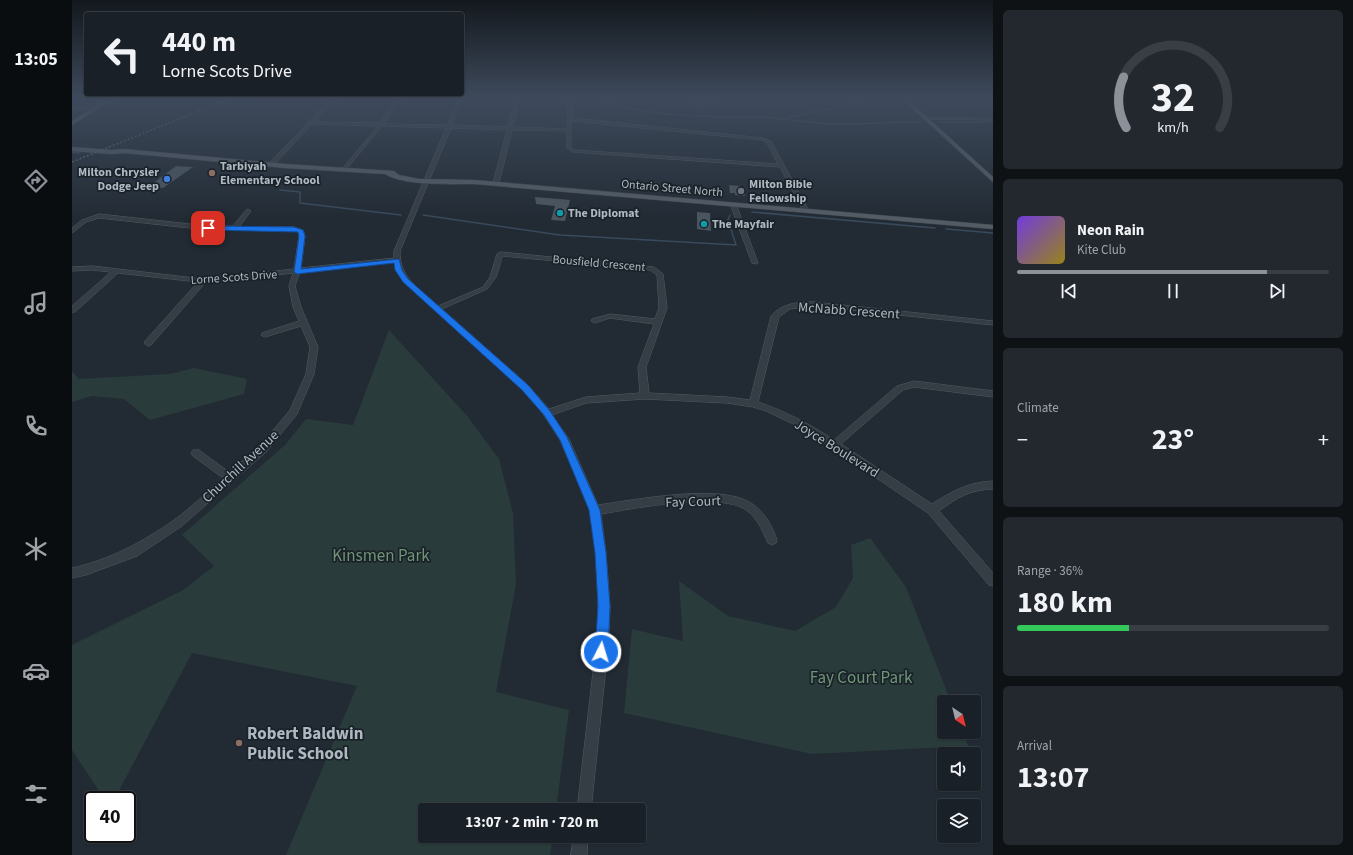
<!DOCTYPE html>
<html lang="en">
<head>
<meta charset="utf-8">
<style>
	:root { --surface:#1a2027; --page:#23282f; --text:#f1f3f6; --muted:#9fa3a7; --line:#383e44; --accent:#8c9099 }
	body { margin:0; font-family:"Source Sans 3",sans-serif; background:var(--page); color:var(--text); height:100vh; display:flex; flex-direction:column; font-size:15px; white-space:nowrap }
	* { box-sizing:border-box; margin:0 }
	p { font-size:13px; color:var(--muted) }
	.icon { flex:none; width:22px; height:22px; fill:none; stroke:currentColor; stroke-width:2; stroke-linecap:round; stroke-linejoin:round }
	.map { position:relative; flex:1; overflow:hidden }
	.side { display:flex; flex-direction:column; gap:10px; padding:10px; background:#0e1215; width:360px }
	.side>* { flex:none }
	.hud { position:absolute; left:12px; top:12px; width:380px; height:84px; border-radius:4px; box-shadow:0 1px 3px #0004,0 0 0 1px var(--line); background:#1a2027; color:var(--text); overflow:hidden }
	.needle { width:26px; rotate:145deg }
	.tools { position:absolute; left:865px; top:695px; display:grid; gap:8px }
	.tools a { display:grid; place-items:center; width:44px; height:44px; border-radius:4px; background:var(--surface); box-shadow:0 1px 3px #0004,0 0 0 1px var(--line); font-size:20px }
	.speed { position:absolute; left:12px; top:791px; display:flex; gap:8px; font-size:20px; font-weight:700; text-align:center }
	.speed>* { display:grid; place-content:center; width:52px; height:52px; border-radius:50%; background:var(--surface); box-shadow:0 1px 3px #0004,0 0 0 1px var(--line); line-height:1 }
	.speed .limit { border:2px solid #111; border-radius:6px; background:#fff; color:#111 }
	.pin { position:absolute; display:grid; place-items:center; width:34px; height:34px; color:#fff; margin:-17px; border-radius:8px; box-shadow:0 2px 6px #0006 }
	.me { position:absolute; width:44px; margin:-22px; rotate:5deg; stroke-linejoin:round; filter:drop-shadow(0 0 3px #0008) }
	.turn { display:flex; align-items:center; gap:14px; height:84px; padding:0 12px; font-size:18px }
	.turn .icon { width:52px; height:52px; stroke-width:2.5 }
	.turn b { display:block; font-size:28px; line-height:34px }
	.big { font-size:30px; font-weight:700; line-height:1.1 }
	.side .widget { flex:1; display:flex; flex-direction:column; justify-content:center; gap:6px; min-width:0; padding:0 14px; border-radius:6px; background:var(--page) }
	.side .dial { align-items:center; gap:0 }
	.dial svg { height:104px; overflow:visible; fill:none; stroke:var(--line); stroke-width:7; stroke-linecap:round; text-anchor:middle }
	.dial text { fill:var(--text); stroke:none }
	.song { display:flex; align-items:center; gap:12px }
	.cover { width:48px; height:48px; border-radius:6px; background:linear-gradient(135deg,hsl(260 70% 55%),hsl(50 70% 35%)) }
	.played { height:4px; border-radius:2px; background:linear-gradient(90deg,var(--accent) 80%,var(--line) 80%) }
	.keys { display:flex; justify-content:space-around; direction:ltr }
	.heat { display:flex; justify-content:space-between; align-items:center; font-size:22px; direction:ltr }
	.charge { height:6px; border-radius:3px; background:linear-gradient(90deg,#34c759 36%,var(--line) 0) }
	.trip { position:absolute; left:346px; top:803px; width:228px; height:40px; border-radius:4px; background:var(--surface); box-shadow:0 1px 3px #0004,0 0 0 1px var(--line); font-weight:700; line-height:40px; text-align:center }
	main { display:flex; flex:1; min-height:0 }
	.tabs { display:flex; flex-direction:column; width:72px; justify-content:space-around; align-items:center; background:#0a0d10; color:var(--muted) }
	.tabs .icon { width:28px; height:28px }
	.tabs .current { color:var(--accent) }
	.tabs b { font-size:18px; color:var(--text) }
	.map>svg:first-child { display:block }
	.green { fill:#293b3a }
	.lines { fill:none; stroke-linecap:round; stroke-linejoin:round }
	.stream { stroke:#384a5c; stroke-width:1.5 }
	.building { fill:#4a555f }
	.minor-casing { stroke:#525b62; stroke-width:1 }
	.major-casing { stroke:#3e464e; stroke-width:1 }
	.minor { fill:#353d45; fill-rule:evenodd }
	.major { fill:#535c65; fill-rule:evenodd }
	.rail { stroke:#5b646e; stroke-width:1.5; stroke-dasharray:2 2; stroke-linecap:butt }
	.route { fill:#1a73e8; stroke:#114b97 }
	.education-dot { fill:#8d6e63; stroke:#1a2229; stroke-width:1.5 }
	.shop-dot { fill:#3f7fe0; stroke:#1a2229; stroke-width:1.5 }
	.worship-dot { fill:#6b7280; stroke:#1a2229; stroke-width:1.5 }
	.culture-dot { fill:#0f9aa8; stroke:#1a2229; stroke-width:1.5 }
	.labels { text-anchor:middle; stroke-width:3.5; stroke-linejoin:round; paint-order:stroke }
	.far-poi-label { font-size:12px; font-weight:bold; fill:#afb8c1; stroke:#1a2229; text-anchor:start }
	.far-street-label { font-size:12px; fill:#afb8c1; stroke:#1a2229 }
	.street-label { font-size:14px; fill:#afb8c1; stroke:#1a2229 }
	.near-park-label { font-size:17px; fill:#709576; stroke:#1a2229 }
	.near-poi-label { font-size:17px; font-weight:bold; fill:#afb8c1; stroke:#1a2229; text-anchor:start }
</style>
</head>
<body>
<main>
<nav class="tabs">
<b>13:05</b>
<svg class="icon current" aria-label="directions" viewBox="0 0 24 24"><path d="M12 3l9 9-9 9-9-9zM9 14v-3h6M13 9l2 2-2 2"/></svg>
<svg class="icon" aria-label="music" viewBox="0 0 24 24"><path d="M9 18V5l10-2v13"/><circle cx="6" cy="18" r="3"/><circle cx="16" cy="16" r="3"/></svg>
<svg class="icon" aria-label="phone" viewBox="0 0 24 24"><path d="M5 4h4l2 5-3 2q2 4 5 5l2-3 5 2v4C11 20 4 13 5 4z"/></svg>
<svg class="icon" aria-label="climate" viewBox="0 0 24 24"><path d="M12 3v18M4 7l16 10M4 17L20 7"/></svg>
<svg class="icon" aria-label="car" viewBox="0 0 24 24"><path d="M5 17H2v-5l4-1 3-4h7l3 4 3 1v5h-3M9 17h6M6 11h13"/><circle cx="7" cy="17" r="2"/><circle cx="17" cy="17" r="2"/></svg>
<svg class="icon" aria-label="filters" viewBox="0 0 24 24"><path d="M4 7h16M4 17h16"/><circle cx="9" cy="7" r="2"/><circle cx="15" cy="17" r="2"/></svg>
</nav>
<div class="map">
<svg width="921" height="855" viewBox="0 0 921 855">
	<rect width="100%" height="100%" fill="#222b34"/>
	<!-- green -->
	<path class="green" d="M625,98H639L663,108L662,109L622,111L615,104L619,100Z
		M317,330L396,417L427,459L441,513L444,584L424,692L497,710L484,810H353V836H481L478,855H214L285,686L120,653L42,800H33L0,750V645L111,590L142,566L110,535L213,445L234,419L281,425Z
		M122,368L175,379L172,394L78,420L52,399L20,396L0,402V371L7,379L98,374Z
		M798,538L834,587L879,702H872V732H891L896,746L740,754L552,713L560,629L611,641L607,581L656,616L723,631L764,607L781,578L779,545Z"/>
	<g class="lines">
		<!-- stream -->
		<path class="stream" d="M528,98C565,118 643,116 686,117C711,118 735,123 759,124C788,125 818,122 847,122
			M713,118L774,105L798,98
			M867,122H921
			M0,152L8,153
			M208,190L228,192V203L329,215
			M680,212L863,228
			M351,215L488,235L664,245L656,220L658,215
			M874,229L921,233"/>
	</g>
	<!-- building -->
	<path class="building" d="M104,166L121,167L91,188L76,187Z
		M657,185L668,186V189H672L673,196L663,195V193H658Z
		M463,197L498,200L493,221L479,220L483,206L464,204Z
		M625,212L638,213L639,231L625,229Z"/>
	<g class="lines">
		<!-- minor casing -->
		<g class="minor-casing">
			<path id="minor" d="M260,98H265L243,122L308,123L324,98H328L312,124L375,125L387,98H391L380,125L436,127L444,98H448L441,127L495,129L496,98H500V118L691,138L699,141L737,211L736,212L731,211L708,167L501,152L495,148V131L440,130L427,183L424,185L421,183L435,130L379,128L328,251C327,277 348,290 366,306L411,287L418,277L425,254L428,252L582,267L591,274L595,308L574,367L577,393L655,397L678,400L699,316C710,303 726,302 742,302L921,321V325L742,306L718,309L707,317L686,402C713,411 738,424 762,440L825,386L842,381L921,391V397L842,387L831,390L769,444L860,504C880,491 897,482 921,481V489C897,490 886,497 867,511L921,573V586L917,585L856,513L734,430L694,411L681,407L655,403L573,399L514,403L480,415L497,439L526,505C563,500 648,483 679,503C693,512 700,526 705,540L704,543L700,545L696,543C690,530 684,514 669,507C638,494 563,508 529,514L534,553L538,606L537,638L519,810H505L525,638L526,606L524,553L518,510L488,440L469,411L450,389L332,282L324,270L322,262L228,272L223,286L229,307L246,347L242,374L225,414L195,451L110,526L65,556L14,575L0,578V568C37,560 71,542 102,520C119,508 135,492 151,478L121,456L119,453L121,450H127L157,472L189,445L218,410L234,374L238,347L229,326L193,337L189,335L190,333L227,321L221,307L217,286L221,273L133,283L79,345L76,346L72,343L73,341L126,282L46,273L3,312H0V306L39,272L20,270L0,271V267L20,266L131,279L222,269L227,236L226,232L222,231L136,230L27,218L14,222L0,233V228L10,220L27,214L136,226H161L174,210L176,209L179,211L167,227H222L231,230L233,236L229,268L322,258V251L374,128L310,126L272,172L270,171V169L306,126L240,124L202,165H198V163ZM500,121L690,140L695,143L706,164L502,150L499,147ZM431,256L578,270L585,275L587,308L583,319L538,314L520,319L519,321L523,323L538,318L582,324L566,367L568,393L514,397L477,409L456,385L370,309L415,289L424,277Z
				M0,107H25L27,108L25,109H0Z
				M851,117L921,118V120L853,119Z
				M659,203L664,204L686,263L685,264L680,263L658,204Z
				M502,836H516L515,855H499Z"/>
		</g>
		<!-- major casing -->
		<g class="major-casing">
			<path id="major" d="M37,98H43L0,125V121Z
				M829,98H834L921,177V182Z
				M0,147L39,150L52,149L213,164L322,171L327,175L347,179L402,180L921,225V229L402,184C379,184 332,186 313,174L213,168L52,153L39,154L0,151Z"/>
		</g>
		<!-- minor -->
		<use href="#minor" class="minor"/>
		<!-- major -->
		<use href="#major" class="major"/>
		<!-- rail -->
		<path class="rail" d="M0,162L159,98"/>
	</g>
	<!-- sky -->
	<linearGradient id="sky" x2="0" y2="1"><stop stop-color="#13181d"/><stop offset="0.45" stop-color="#3e4a5c"/><stop offset="1" stop-color="#3e4a5c" stop-opacity="0"/></linearGradient>
	<rect width="921" height="218" fill="url(#sky)"/>
	<!-- route -->
	<path class="route" d="M134,226L222,227L231,230L233,236L229,269L327,259L330,270L336,279L456,385L478,411L495,437L528,510L534,553L538,606L536,652L534,656L529,658L525,656L523,652L526,606L523,553L517,510L488,440L472,415L450,390L331,282L323,270L322,263L225,274L222,272L227,236L226,232L136,230L134,229Z"/>
	<!-- markers -->
	<g class="education-dot">
		<circle cx="140" cy="173" r="4"/>
		<circle cx="167" cy="743" r="4"/>
	</g>
	<circle class="shop-dot" cx="95" cy="179" r="4"/>
	<circle class="worship-dot" cx="669" cy="191" r="4"/>
	<g class="culture-dot">
		<circle cx="488" cy="213" r="4"/>
		<circle cx="632" cy="224" r="4"/>
	</g>
	<g class="labels">
		<!-- far-poi labels -->
		<g class="far-poi-label">
			<text x="148" y="170">Tarbiyah<tspan x="148" dy="14">Elementary School</tspan></text>
			<text x="87" y="176" text-anchor="end">Milton Chrysler<tspan x="87" dy="14">Dodge Jeep</tspan></text>
			<text x="677" y="188">Milton Bible<tspan x="677" dy="14">Fellowship</tspan></text>
			<text x="496" y="217">The Diplomat</text>
			<text x="640" y="228">The Mayfair</text>
		</g>
		<!-- far-street labels -->
		<g class="far-street-label">
			<text transform="translate(600 188) rotate(5)" y="4">Ontario Street North</text>
			<text transform="translate(527 263) rotate(5)" y="4">Bousfield Crescent</text>
			<text transform="translate(162 277) rotate(-4)" y="4">Lorne Scots Drive</text>
		</g>
		<!-- street labels -->
		<g class="street-label">
			<text transform="translate(777 310) rotate(4)" y="5">McNabb Crescent</text>
			<text transform="translate(765 448) rotate(32)" y="5">Joyce Boulevard</text>
			<text transform="translate(168 466) rotate(-43)" y="5">Churchill Avenue</text>
			<text transform="translate(621 501) rotate(-2)" y="5">Fay Court</text>
		</g>
		<!-- near-park labels -->
		<g class="near-park-label">
			<text x="309" y="561">Kinsmen Park</text>
			<text x="789" y="683">Fay Court Park</text>
		</g>
		<!-- near-poi labels -->
		<g class="near-poi-label">
			<text x="175" y="739">Robert Baldwin<tspan x="175" dy="20">Public School</tspan></text>
		</g>
	</g>
</svg>
<div class="tools">
<a><svg class="needle" viewBox="-14 -14 28 28"><path d="M0-13l5 13h-10z" fill="#e53935"/><path d="M0 13l5-13h-10z" fill="#9fa3a7"/></svg></a>
<a><svg class="icon" aria-label="sound" viewBox="0 0 24 24"><path d="M4 9h4l5-4v14l-5-4H4zM17 9q2 3 0 6"/></svg></a>
<a><svg class="icon" aria-label="layers" viewBox="0 0 24 24"><path d="M12 4l9 5-9 5-9-5zM3 14l9 5 9-5"/></svg></a>
</div>
<div class="speed"><div class="limit">40</div></div>
<div class="pin" style="left:136px;top:228px;background:#d93025"><svg class="icon" aria-label="arrive" viewBox="0 0 24 24"><path d="M6 21V4h12l-3 4 3 4H6"/></svg></div>
<svg class="me" style="left:529px;top:652px" viewBox="-20 -20 40 40"><circle r="17" fill="#1a73e8" stroke="#fff" stroke-width="3"/><path d="M0-11L8 9 0 5-8 9z" fill="#fff"/></svg>
<div class="trip">13:07 · 2 min · 720 m</div>
<div class="hud">
<div class="turn"><svg class="icon" aria-label="left" viewBox="0 0 24 24"><path d="M17 20v-9H6M10 6l-5 5 5 5"/></svg><div><b>440 m</b>Lorne Scots Drive</div></div>
</div>
</div>
<section class="side">
<div class="widget dial"><svg viewBox="0 0 100 80">
<path d="M14 69A42 42 0 1 1 86 69"/>
<path d="M14 69A42 42 0 0 1 12 30" stroke="#8c9099"/>
<text x="50" y="56" font-size="32" font-weight="700">32</text>
<text x="50" y="72" font-size="11">km/h</text>
</svg></div>
<div class="widget">
<div class="song"><i class="cover"></i><div><b>Neon Rain</b><p>Kite Club</p></div></div>
<div class="played"></div>
<div class="keys"><svg class="icon" aria-label="previous" viewBox="0 0 24 24"><path d="M18 5L8 12l10 7zM5 5v14"/></svg><svg class="icon" aria-label="pause" viewBox="0 0 24 24"><path d="M8 5v14M16 5v14"/></svg><svg class="icon" aria-label="next" viewBox="0 0 24 24"><path d="M6 5l10 7-10 7zM19 5v14"/></svg></div>
</div>
<div class="widget"><p>Climate</p>
<div class="heat"><a>−</a><b class="big">23°</b><a>+</a></div>
</div>
<div class="widget"><p>Range · 36%</p><b class="big">180 km</b><div class="charge"></div></div>
<div class="widget"><p>Arrival</p><b class="big">13:07</b></div>
</section>
</main>
</body>
</html>
